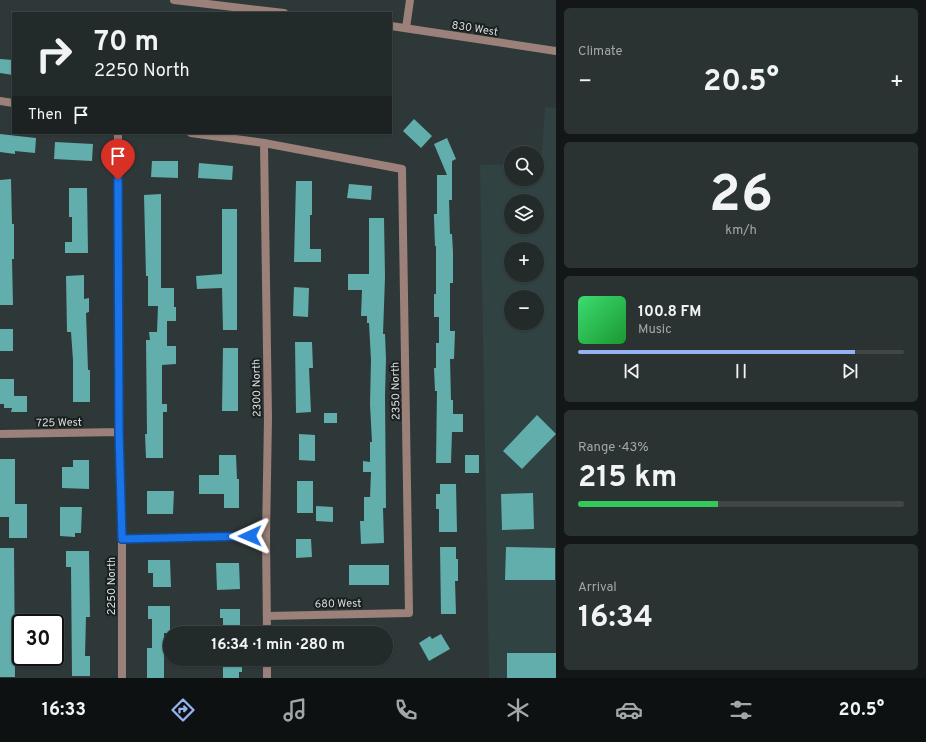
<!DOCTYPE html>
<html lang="en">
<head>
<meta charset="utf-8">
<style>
	:root { --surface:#232a2a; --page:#2b3232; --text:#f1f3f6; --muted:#a3a7a8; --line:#404647; --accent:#95b2f1 }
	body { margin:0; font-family:Overpass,sans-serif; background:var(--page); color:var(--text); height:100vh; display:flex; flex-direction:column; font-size:15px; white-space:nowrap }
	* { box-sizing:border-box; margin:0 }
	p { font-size:13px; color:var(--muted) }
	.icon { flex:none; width:22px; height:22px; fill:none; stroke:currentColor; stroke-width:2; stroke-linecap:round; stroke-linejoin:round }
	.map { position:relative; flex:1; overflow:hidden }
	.panel { display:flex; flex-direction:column; gap:8px; padding:8px; background:#131717; width:370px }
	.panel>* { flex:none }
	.guide { position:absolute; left:12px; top:12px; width:380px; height:122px; border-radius:0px; box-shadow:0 1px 3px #0004,0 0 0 1px var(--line); background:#232a2a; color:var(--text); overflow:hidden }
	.tools { position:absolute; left:504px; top:146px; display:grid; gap:8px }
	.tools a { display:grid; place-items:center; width:40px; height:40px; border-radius:50%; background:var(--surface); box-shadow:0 1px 3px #0004,0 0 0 1px var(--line); font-size:20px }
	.speed { position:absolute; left:12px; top:614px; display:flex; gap:8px; font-size:20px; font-weight:700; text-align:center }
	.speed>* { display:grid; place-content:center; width:52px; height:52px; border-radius:50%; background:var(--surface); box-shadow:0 1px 3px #0004,0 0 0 1px var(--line); line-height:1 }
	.speed .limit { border:2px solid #111; border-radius:6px; background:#fff; color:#111 }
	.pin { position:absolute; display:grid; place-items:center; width:34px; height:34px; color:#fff; margin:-41px -17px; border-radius:50% 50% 50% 0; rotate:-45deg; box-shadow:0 0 4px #0007 }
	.pin .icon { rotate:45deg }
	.me { position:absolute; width:44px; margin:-22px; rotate:269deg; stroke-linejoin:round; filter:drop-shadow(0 0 3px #0008) }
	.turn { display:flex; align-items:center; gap:14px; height:84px; padding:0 16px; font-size:18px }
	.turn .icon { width:52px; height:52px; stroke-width:2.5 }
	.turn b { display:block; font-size:28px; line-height:34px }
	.then { display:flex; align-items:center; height:38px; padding:0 16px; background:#0003; gap:8px; font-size:15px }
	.big { font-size:30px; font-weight:700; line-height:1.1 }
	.panel .card { flex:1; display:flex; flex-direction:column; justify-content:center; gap:6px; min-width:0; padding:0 14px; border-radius:6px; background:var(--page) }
	.panel .dial { align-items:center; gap:0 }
	.dial b { font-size:52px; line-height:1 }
	.song { display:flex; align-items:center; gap:12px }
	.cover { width:48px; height:48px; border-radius:6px; background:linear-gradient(135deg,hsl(140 70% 55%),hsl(130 70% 35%)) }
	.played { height:4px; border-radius:2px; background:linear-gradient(90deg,var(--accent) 85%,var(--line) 85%) }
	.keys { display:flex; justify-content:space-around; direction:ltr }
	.heat { display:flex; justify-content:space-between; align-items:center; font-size:22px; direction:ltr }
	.charge { height:6px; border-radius:3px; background:linear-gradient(90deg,#34c759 43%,var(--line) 0) }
	.trip { position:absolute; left:163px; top:626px; width:230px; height:40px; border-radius:20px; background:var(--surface); box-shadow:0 1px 3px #0004,0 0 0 1px var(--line); font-weight:700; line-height:40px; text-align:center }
	.tab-bar { display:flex; height:64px; justify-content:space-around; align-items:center; background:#0e1111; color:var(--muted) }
	.tab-bar .icon { width:28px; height:28px }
	.tab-bar .active { color:var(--accent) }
	.tab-bar b { font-size:18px; color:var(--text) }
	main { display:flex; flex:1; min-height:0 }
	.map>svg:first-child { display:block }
	.built { fill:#304241; fill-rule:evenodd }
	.building { fill:#61aead }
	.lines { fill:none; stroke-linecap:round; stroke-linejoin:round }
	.street { stroke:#9b817a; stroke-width:8 }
	.route-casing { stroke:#114b97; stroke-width:10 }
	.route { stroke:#1a73e8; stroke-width:7 }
	.labels { text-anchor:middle; stroke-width:4; stroke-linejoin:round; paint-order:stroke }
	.street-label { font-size:11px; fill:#d9dfdf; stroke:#1a1f1f }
</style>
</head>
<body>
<main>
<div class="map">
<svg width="556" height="678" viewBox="0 0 556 678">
	<rect width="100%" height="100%" fill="#2f3838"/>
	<!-- built -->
	<path class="built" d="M545,107L556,108V678H489L480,165L511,164V179H537V164H541ZM511,201H537V227H511ZM511,249H537V275H511ZM511,297H537V323H511Z"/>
	<!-- building -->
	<path class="building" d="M0,59L13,60V75L0,73Z
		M414,119L432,136L421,148L403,131Z
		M0,134L36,138L35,153L15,151V154L0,152Z
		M447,138L456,159L452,161V200H449L450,234H452L453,252V283H450V331H455L454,359H450L451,400H453V414H463V432H452L451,463H436L437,391H435L434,368H436V343H439V317H434V294H436V246H435L434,218V214H437V175H447L434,144Z
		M55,142L93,144L92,161L54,159Z
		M152,161H178V178L151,177Z
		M199,163L233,166L232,180L198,178Z
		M11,179L12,224H14V259H12L13,305H0V180Z
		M296,181H312V215H310V249H321V262H294Z
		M349,184L372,186L371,200L347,198Z
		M69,188H87L88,253H65V242H72V217H69Z
		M161,194V288H174V307H176V321H167V346H176V364L162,365V404H167V412H163V458H146L145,434H147L146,340H150L149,332H157L158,306H148V276H146L144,195Z
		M222,209H237V330H223L222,288L197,289L196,276L222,274Z
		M369,218H384L385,277L383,334H385L386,359L385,396L386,508H383L384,543L361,544L360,521H364V497H370L371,472H363V461L370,462V442H372L370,404L371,360L369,323H367V316H361L362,290H348V274H369Z
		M84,275V299L89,298V312L86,313L88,370H90V402H73V360L71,332H67L66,276Z
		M294,287L309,288L308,317L293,316Z
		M0,329H13V351H0Z
		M295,342H312L313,368H309L311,412L296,413Z
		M223,348H238V411H222Z
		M0,379H14V396H27V412H11L12,408H4V404H0Z
		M324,413H337V423H324Z
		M537,415L556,434L522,469L503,451Z
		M299,434L315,435V461L299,460Z
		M219,455H236L237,479H239V508H224V494H199V475H219Z
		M465,455H479V473H465Z
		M0,459H15V504H27V538H9V517H0Z
		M73,460H89V489L62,488V467H73Z
		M297,481H313V513H297Z
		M440,484H456L457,532H439V509H436V494H440Z
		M147,491H174L173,514H147Z
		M533,493L534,529L502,530L501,494Z
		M316,506L333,507V522L316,521Z
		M60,507H82L81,533H75V537L60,536Z
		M296,539H311L312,557L296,558Z
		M440,547H456V559H458V581H455L456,614H441Z
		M506,547L555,548V580H505Z
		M0,548H14L15,677H0Z
		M66,551H89L90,617H86L85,656H90V676H72L71,567H66Z
		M148,560H170L171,587H153V573H148Z
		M216,563H239L240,589L217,590Z
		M349,565H389V585H349Z
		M148,606H170V633H164V678H147V648H152V619H148Z
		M220,609H240V633H223V618H220Z
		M441,634L450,649L429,661L419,643L430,636L432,639Z
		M507,653H556V678H507Z
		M223,659H242V672H239V678H223Z"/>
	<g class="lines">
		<!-- street -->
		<path class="street" d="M174,0L284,13
			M391,26L556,51
			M406,28L410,0
			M0,101L13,103
			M118,133L119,432L122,539V678
			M191,133L264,143L402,169L409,613L267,616
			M264,143L268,418L266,536L267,633
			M0,434L119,432
			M122,539L266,536
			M267,678V659"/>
	</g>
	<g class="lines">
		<!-- route casing -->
		<g class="route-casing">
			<path id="route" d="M118,180L119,432L122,539L250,536"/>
		</g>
		<!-- route -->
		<use href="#route" class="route"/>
	</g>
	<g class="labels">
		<!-- street labels -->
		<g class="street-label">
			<text transform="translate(475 28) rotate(9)" y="4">830 West</text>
			<text transform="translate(256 388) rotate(-91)" y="4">2300 North</text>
			<text transform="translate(395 391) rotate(-91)" y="4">2350 North</text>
			<text transform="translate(59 422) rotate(-1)" y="4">725 West</text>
			<text transform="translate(111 586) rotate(-90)" y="4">2250 North</text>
			<text transform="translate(338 603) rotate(-1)" y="4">680 West</text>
		</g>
	</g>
</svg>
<div class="tools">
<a><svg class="icon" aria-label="search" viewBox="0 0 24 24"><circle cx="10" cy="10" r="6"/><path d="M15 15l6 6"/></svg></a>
<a><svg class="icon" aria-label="layers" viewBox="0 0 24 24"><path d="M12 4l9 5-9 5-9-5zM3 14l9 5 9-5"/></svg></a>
<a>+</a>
<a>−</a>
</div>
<div class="speed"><div class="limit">30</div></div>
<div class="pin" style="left:118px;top:180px;background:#d93025"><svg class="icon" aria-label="arrive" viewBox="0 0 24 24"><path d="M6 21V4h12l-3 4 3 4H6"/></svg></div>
<svg class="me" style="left:250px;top:536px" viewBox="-20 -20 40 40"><path d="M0-17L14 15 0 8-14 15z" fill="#1a73e8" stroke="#fff" stroke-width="4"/></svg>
<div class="trip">16:34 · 1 min · 280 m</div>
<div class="guide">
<div class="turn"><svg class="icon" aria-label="right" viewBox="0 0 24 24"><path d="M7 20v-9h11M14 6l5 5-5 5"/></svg><div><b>70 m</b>2250 North</div></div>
<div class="then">Then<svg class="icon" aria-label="arrive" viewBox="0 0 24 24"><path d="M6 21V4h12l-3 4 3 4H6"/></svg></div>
</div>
</div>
<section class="panel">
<div class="card"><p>Climate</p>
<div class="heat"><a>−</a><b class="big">20.5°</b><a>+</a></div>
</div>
<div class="card dial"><b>26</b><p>km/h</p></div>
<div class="card">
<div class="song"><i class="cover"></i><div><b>100.8 FM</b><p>Music</p></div></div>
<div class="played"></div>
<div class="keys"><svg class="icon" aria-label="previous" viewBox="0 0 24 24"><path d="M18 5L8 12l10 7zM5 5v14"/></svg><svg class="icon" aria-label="pause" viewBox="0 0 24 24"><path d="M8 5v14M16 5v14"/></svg><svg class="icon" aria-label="next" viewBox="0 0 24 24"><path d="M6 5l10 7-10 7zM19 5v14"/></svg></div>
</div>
<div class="card"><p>Range · 43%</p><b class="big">215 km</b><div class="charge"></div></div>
<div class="card"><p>Arrival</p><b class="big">16:34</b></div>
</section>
</main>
<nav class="tab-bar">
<b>16:33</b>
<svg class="icon active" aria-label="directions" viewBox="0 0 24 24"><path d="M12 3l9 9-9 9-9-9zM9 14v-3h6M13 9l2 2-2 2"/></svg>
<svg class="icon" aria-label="music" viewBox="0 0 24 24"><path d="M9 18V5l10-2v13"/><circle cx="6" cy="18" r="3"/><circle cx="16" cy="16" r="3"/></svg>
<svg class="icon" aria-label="phone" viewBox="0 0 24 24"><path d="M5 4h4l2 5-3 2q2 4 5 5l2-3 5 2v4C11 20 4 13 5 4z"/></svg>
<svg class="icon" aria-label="climate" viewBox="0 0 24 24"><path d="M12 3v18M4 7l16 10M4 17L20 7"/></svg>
<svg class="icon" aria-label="car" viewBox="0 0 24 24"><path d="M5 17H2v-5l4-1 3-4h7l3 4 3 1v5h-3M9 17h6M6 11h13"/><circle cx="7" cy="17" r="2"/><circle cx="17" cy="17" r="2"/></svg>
<svg class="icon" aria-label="filters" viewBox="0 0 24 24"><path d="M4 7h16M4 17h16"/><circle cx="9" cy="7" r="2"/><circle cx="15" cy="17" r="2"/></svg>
<b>20.5°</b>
</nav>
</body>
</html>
